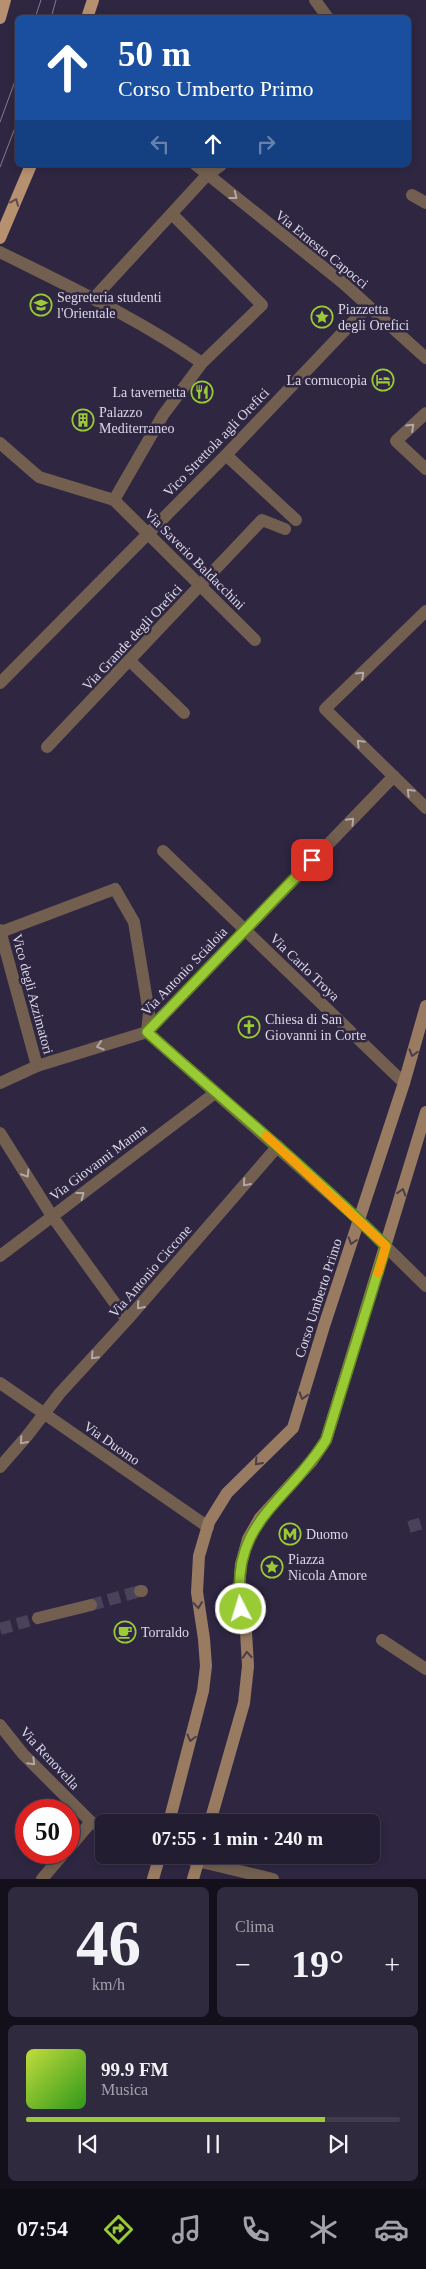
<!DOCTYPE html>
<html lang="it">
<head>
<meta charset="utf-8">
<style>
	:root { --surface:#231d32; --page:#2f2a3e; --text:#f1f3f6; --muted:#a3a2ac; --line:#403b4d; --accent:#99cb35 }
	body { margin:0; font-family:"Times New Roman",serif; background:var(--page); color:var(--text); height:100vh; display:flex; flex-direction:column; font-size:19px; white-space:nowrap }
	* { box-sizing:border-box; margin:0 }
	p { font-size:16px; color:var(--muted) }
	.icon { flex:none; width:28px; height:28px; fill:none; stroke:currentColor; stroke-width:2; stroke-linecap:round; stroke-linejoin:round }
	.map { position:relative; height:1879px; overflow:hidden }
	.drawer { display:flex; flex-direction:column; gap:8px; padding:8px; background:#13101c; flex:1 }
	.drawer>* { flex:none }
	.banner { position:absolute; left:15px; top:15px; width:396px; height:152px; border-radius:8px; box-shadow:0 2px 8px #0003,0 0 0 1px var(--line); background:#1a4fa0; color:#fff; overflow:hidden }
	.speed { position:absolute; left:15px; top:1799px; display:flex; gap:10px; font-size:25px; font-weight:700; text-align:center }
	.speed>* { display:grid; place-content:center; width:65px; height:65px; border-radius:50%; background:var(--surface); box-shadow:0 2px 8px #0003,0 0 0 1px var(--line); line-height:1 }
	.speed .limit { border:8px solid #d22; background:#fff; color:#111 }
	.pin { position:absolute; display:grid; place-items:center; width:42px; height:42px; color:#fff; margin:-21px; border-radius:10px; box-shadow:0 2px 8px #0006 }
	.me { position:absolute; width:55px; margin:-28px; rotate:355deg; stroke-linejoin:round; filter:drop-shadow(0 0 4px #0008) }
	.turn { display:flex; align-items:center; gap:18px; height:105px; padding:0 20px; font-size:22px }
	.turn .icon { width:65px; height:65px; stroke-width:2.5 }
	.turn b { display:block; font-size:35px; line-height:42px }
	.lanes { display:flex; align-items:center; height:48px; padding:0 20px; background:#0003; justify-content:center; gap:25px; direction:ltr }
	.lanes .off { opacity:.35 }
	.big { font-size:38px; font-weight:600; line-height:1.1 }
	.drawer .card { flex:1; display:flex; flex-direction:column; justify-content:center; gap:8px; min-width:0; padding:0 18px; border-radius:8px; background:var(--page) }
	.drawer .dial { align-items:center; gap:0 }
	.dial b { font-size:65px; line-height:1 }
	.song { display:flex; align-items:center; gap:15px }
	.cover { width:60px; height:60px; border-radius:8px; background:linear-gradient(135deg,hsl(70 70% 55%),hsl(110 70% 35%)) }
	.played { height:5px; border-radius:2px; background:linear-gradient(90deg,var(--accent) 80%,var(--line) 80%) }
	.keys { display:flex; justify-content:space-around; direction:ltr }
	.heat { display:flex; justify-content:space-between; align-items:center; font-size:28px; direction:ltr }
	.drawer .tiles { flex:1; display:grid; gap:8px; grid-template-columns:1fr 1fr }
	.card:last-child { grid-column:span 2 }
	.trip { position:absolute; left:95px; top:1814px; width:285px; height:50px; border-radius:8px; background:var(--surface); box-shadow:0 2px 8px #0003,0 0 0 1px var(--line); font-weight:600; line-height:50px; text-align:center }
	.dock { display:flex; height:80px; justify-content:space-around; align-items:center; background:#0e0c14; color:var(--muted) }
	.dock .icon { width:35px; height:35px }
	.dock .current { color:var(--accent) }
	.dock b { font-size:22px; color:var(--text) }
	.map>svg:first-child { display:block }
	.lines { fill:none; stroke-linecap:round; stroke-linejoin:round }
	.pedestrian-tunnel { stroke:#49425b; stroke-width:12; stroke-dasharray:12 6; stroke-linecap:butt }
	.pedestrian { stroke:#725f4f; stroke-width:12 }
	.minor { stroke:#725f4f; stroke-width:12 }
	.secondary { stroke:#997b62; stroke-width:12 }
	.primary { stroke:#b79070; stroke-width:12 }
	.tram { stroke:#827c92; stroke-width:1 }
	.oneway { stroke:#b2a8ab }
	.oneway2 { stroke:#5f4c52 }
	.oneway3 { stroke:#4a3c4a }
	.route-casing { stroke:#638422; stroke-width:12 }
	.route { stroke:#99cb35; stroke-width:9 }
	.slow { stroke:#f59e0b; stroke-width:9 }
	.labels { text-anchor:middle; stroke-width:5; stroke-linejoin:round; paint-order:stroke }
	.street-label { font-size:14px; fill:#dcd8e9; stroke:#2f2742 }
	.poi-label { font-size:14px; fill:#dcd8e9; stroke:#2f2742; text-anchor:start }
</style>
</head>
<body>
<div class="map">
<svg width="426" height="1879" viewBox="0 0 426 1879">
	<rect width="100%" height="100%" fill="#2f2742"/>
	<g class="lines">
		<!-- pedestrian-tunnel -->
		<path class="pedestrian-tunnel" d="M409,1527L426,1522
			M91,1605L140,1591
			M0,1629L38,1618"/>
		<!-- pedestrian -->
		<path class="pedestrian" d="M315,0L328,18
			M412,195L426,203
			M0,252C68,286 139,319 202,363
			M94,298L207,175L221,165
			M0,443L39,477L114,500L163,415L202,363L262,305L172,214
			M226,455L296,520
			M114,500L255,640
			M130,661L184,713
			M0,683L226,455L368,306
			M47,747L262,520L285,529
			M163,851L404,1083
			M0,930L37,1066
			M1,932L115,889L134,922L149,1013L147,1032
			M140,1591H142
			M38,1618L91,1605"/>
		<!-- minor -->
		<path class="minor" d="M196,165L343,283L426,358
			M426,413L396,441L426,469
			M426,611L325,709L426,808
			M147,1032L359,1220L426,1286
			M0,1083L37,1066L147,1032L394,776
			M0,1133L52,1216L127,1320
			M0,1256L215,1093
			M0,1383L208,1527
			M0,1467L27,1436L60,1393L127,1320L278,1146
			M382,1640L426,1669
			M0,1725L23,1754L91,1822L104,1828
			M69,1848L91,1822
			M172,1855L273,1879
			M42,1879L65,1852"/>
		<!-- secondary -->
		<path class="secondary" d="M169,1822L203,1691L206,1666L204,1639L197,1592L199,1556L209,1522L227,1493L293,1428L324,1326L404,1083L426,1006
			M210,1822L244,1703L248,1666L246,1632L239,1590L241,1564L248,1539L260,1518L312,1461L326,1440L426,1112
			M153,1879L160,1855
			M193,1879L200,1855"/>
		<!-- primary -->
		<path class="primary" d="M0,18L5,0
			M87,18L93,0
			M0,238L31,165"/>
		<!-- tram -->
		<path class="tram" d="M35,18L41,0
			M51,18L56,0
			M0,122L18,73
			M0,167L18,120"/>
	</g>
	<!-- one-way arrows -->
	<defs><path id="oneway-chevron" d="M-2-3.5L2.5 0L-2 3.5" fill="none" stroke-width="1.6" stroke-linecap="round" stroke-linejoin="round" transform="scale(1.25)"/></defs>
	<g class="oneway">
		<use href="#oneway-chevron" transform="translate(234 196) rotate(38)"/>
		<use href="#oneway-chevron" transform="translate(411 427) rotate(-43)"/>
		<use href="#oneway-chevron" transform="translate(361 675) rotate(-44)"/>
		<use href="#oneway-chevron" transform="translate(360 743) rotate(-135)"/>
		<use href="#oneway-chevron" transform="translate(410 792) rotate(-135)"/>
		<use href="#oneway-chevron" transform="translate(351 821) rotate(-46)"/>
		<use href="#oneway-chevron" transform="translate(100 1046) rotate(163)"/>
		<use href="#oneway-chevron" transform="translate(26 1174) rotate(58)"/>
		<use href="#oneway-chevron" transform="translate(246 1183) rotate(131)"/>
		<use href="#oneway-chevron" transform="translate(81 1195) rotate(-37)"/>
		<use href="#oneway-chevron" transform="translate(140 1306) rotate(131)"/>
		<use href="#oneway-chevron" transform="translate(94 1356) rotate(133)"/>
		<use href="#oneway-chevron" transform="translate(23 1441) rotate(131)"/>
		<use href="#oneway-chevron" transform="translate(32 1762) rotate(45)"/>
	</g>
	<use class="oneway2" href="#oneway-chevron" transform="translate(15 202) rotate(-67)"/>
	<g class="oneway3">
		<use href="#oneway-chevron" transform="translate(413 1053) rotate(106)"/>
		<use href="#oneway-chevron" transform="translate(402 1192) rotate(-73)"/>
		<use href="#oneway-chevron" transform="translate(352 1241) rotate(108)"/>
		<use href="#oneway-chevron" transform="translate(303 1396) rotate(107)"/>
		<use href="#oneway-chevron" transform="translate(258 1462) rotate(132)"/>
		<use href="#oneway-chevron" transform="translate(198 1605) rotate(83)"/>
		<use href="#oneway-chevron" transform="translate(247 1655) rotate(-94)"/>
		<use href="#oneway-chevron" transform="translate(191 1738) rotate(105)"/>
	</g>
	<g class="lines">
		<!-- route casing -->
		<g class="route-casing">
			<path id="route" d="M241,1609C229,1522 286,1504 326,1440L386,1246C309,1171 227,1103 147,1032L312,860"/>
		</g>
		<!-- route -->
		<use href="#route" class="route"/>
		<!-- slow -->
		<path class="slow" d="M266,1136L386,1246L378,1273"/>
	</g>
	<!-- icons -->
	<defs>
		<g id="university-ring" transform="scale(1.125)"><circle r="9.5" fill="#2f2742" stroke="#99cb35" stroke-width="1.5"/><path d="M0-5L7-2L0 1L-7-2ZM-4 1L0 2.5L4 1V4Q0 6-4 4Z" fill="#99cb35"/></g>
		<g id="sight-ring" transform="scale(1.125)"><circle r="9.5" fill="#2f2742" stroke="#99cb35" stroke-width="1.5"/><path d="M0-6L1.8-2.2L6-1.7L2.9 1.2L3.7 5.4L0 3.3L-3.7 5.4L-2.9 1.2L-6-1.7L-1.8-2.2Z" fill="#99cb35"/></g>
		<g id="hotel-ring" transform="scale(1.125)"><circle r="9.5" fill="#2f2742" stroke="#99cb35" stroke-width="1.5"/><path d="M-6-4.5h1.5V1H6V5H4.5V3h-9V5H-6ZM-4 0a1.8 1.8 0 1 1 3.6 0ZM.5 0V-2.5h3Q6-2.5 6 0Z" fill="#99cb35"/></g>
		<g id="restaurant-ring" transform="scale(1.125)"><circle r="9.5" fill="#2f2742" stroke="#99cb35" stroke-width="1.5"/><path d="M-5-6h1v4h1v-4h1v4h1v-4h1v5L-1.5 .5V6h-2V.5L-5-1ZM5-6V6H3V1.5H1.5Q1.5-4 5-6Z" fill="#99cb35"/></g>
		<g id="building-ring" transform="scale(1.125)"><circle r="9.5" fill="#2f2742" stroke="#99cb35" stroke-width="1.5"/><path d="M-4-6H4V6H1V3H-1V6H-4ZM-2.5-4.3h1.7v1.8h-1.7ZM.8-4.3h1.7v1.8H.8ZM-2.5-1h1.7V.8h-1.7ZM.8-1h1.7V.8H.8Z" fill="#99cb35"/></g>
		<g id="church-ring" transform="scale(1.125)"><circle r="9.5" fill="#2f2742" stroke="#99cb35" stroke-width="1.5"/><path d="M-1.2-6h2.4v3.5h3.3v2.4h-3.3V6h-2.4V-.1h-3.3v-2.4h3.3Z" fill="#99cb35"/></g>
		<g id="metro-ring" transform="scale(1.125)"><circle r="9.5" fill="#2f2742" stroke="#99cb35" stroke-width="1.5"/><path d="M-5.5 5V-5H-3L0 0L3-5H5.5V5H3V-.5L0 4L-3-.5V5Z" fill="#99cb35"/></g>
		<g id="cafe-ring" transform="scale(1.125)"><circle r="9.5" fill="#2f2742" stroke="#99cb35" stroke-width="1.5"/><path d="M-5.5-4.5H6V0H3Q3 3.5 0 3.5H-2.5Q-5.5 3.5-5.5 0ZM3-3.2v2h1.7v-2ZM-6 4.5H4V6H-6Z" fill="#99cb35"/></g>
	</defs>
	<g fill-rule="evenodd">
		<use href="#university-ring" x="41" y="305"/>
		<use href="#sight-ring" x="322" y="317"/>
		<use href="#hotel-ring" x="383" y="380"/>
		<use href="#restaurant-ring" x="202" y="392"/>
		<use href="#building-ring" x="83" y="420"/>
		<use href="#church-ring" x="249" y="1027"/>
		<use href="#metro-ring" x="290" y="1534"/>
		<use href="#sight-ring" x="272" y="1567"/>
		<use href="#cafe-ring" x="125" y="1632"/>
	</g>
	<g class="labels">
		<!-- street labels -->
		<g class="street-label">
			<text transform="translate(322 249) rotate(39)" y="5">Via Ernesto Capocci</text>
			<text transform="translate(216 442) rotate(-46)" y="5">Vico Strettola agli Orefici</text>
			<text transform="translate(195 559) rotate(45)" y="5">Via Saverio Baldacchini</text>
			<text transform="translate(132 637) rotate(-47)" y="5">Via Grande degli Orefici</text>
			<text transform="translate(305 967) rotate(44)" y="5">Via Carlo Troya</text>
			<text transform="translate(184 971) rotate(-46)" y="5">Via Antonio Scialoia</text>
			<text transform="translate(33 994) rotate(75)" y="5">Vico degli Azzimatori</text>
			<text transform="translate(98 1162) rotate(-37)" y="5">Via Giovanni Manna</text>
			<text transform="translate(150 1271) rotate(-49)" y="5">Via Antonio Ciccone</text>
			<text transform="translate(318 1298) rotate(-72)" y="5">Corso Umberto Primo</text>
			<text transform="translate(112 1443) rotate(35)" y="5">Via Duomo</text>
			<text transform="translate(50 1758) rotate(47)" y="5">Via Renovella</text>
		</g>
		<!-- poi labels -->
		<g class="poi-label">
			<text x="57" y="302">Segreteria studenti<tspan x="57" dy="16">l'Orientale</tspan></text>
			<text x="338" y="314">Piazzetta<tspan x="338" dy="16">degli Orefici</tspan></text>
			<text x="367" y="385" text-anchor="end">La cornucopia</text>
			<text x="186" y="397" text-anchor="end">La tavernetta</text>
			<text x="99" y="417">Palazzo<tspan x="99" dy="16">Mediterraneo</tspan></text>
			<text x="265" y="1024">Chiesa di San<tspan x="265" dy="16">Giovanni in Corte</tspan></text>
			<text x="306" y="1539">Duomo</text>
			<text x="288" y="1564">Piazza<tspan x="288" dy="16">Nicola Amore</tspan></text>
			<text x="141" y="1637">Torraldo</text>
		</g>
	</g>
</svg>
<div class="speed"><div class="limit">50</div></div>
<div class="pin" style="left:312px;top:860px;background:#d93025"><svg class="icon" aria-label="arrive" viewBox="0 0 24 24"><path d="M6 21V4h12l-3 4 3 4H6"/></svg></div>
<svg class="me" style="left:241px;top:1609px" viewBox="-20 -20 40 40"><circle r="17" fill="#99cb35" stroke="#fff" stroke-width="3"/><path d="M0-11L8 9 0 5-8 9z" fill="#fff"/></svg>
<div class="trip">07:55 · 1 min · 240 m</div>
<div class="banner">
<div class="turn"><svg class="icon" aria-label="ahead" viewBox="0 0 24 24"><path d="M12 20V5M6 11l6-6 6 6"/></svg><div><b>50 m</b>Corso Umberto Primo</div></div>
<div class="lanes"><svg class="icon off" aria-label="left" viewBox="0 0 24 24"><path d="M17 20v-9H6M10 6l-5 5 5 5"/></svg><svg class="icon" aria-label="ahead" viewBox="0 0 24 24"><path d="M12 20V5M6 11l6-6 6 6"/></svg><svg class="icon off" aria-label="right" viewBox="0 0 24 24"><path d="M7 20v-9h11M14 6l5 5-5 5"/></svg></div>
</div>
</div>
<section class="drawer">
<div class="tiles">
<div class="card dial"><b>46</b><p>km/h</p></div>
<div class="card"><p>Clima</p>
<div class="heat"><a>−</a><b class="big">19°</b><a>+</a></div>
</div>
<div class="card">
<div class="song"><i class="cover"></i><div><b>99.9 FM</b><p>Musica</p></div></div>
<div class="played"></div>
<div class="keys"><svg class="icon" aria-label="previous" viewBox="0 0 24 24"><path d="M18 5L8 12l10 7zM5 5v14"/></svg><svg class="icon" aria-label="pause" viewBox="0 0 24 24"><path d="M8 5v14M16 5v14"/></svg><svg class="icon" aria-label="next" viewBox="0 0 24 24"><path d="M6 5l10 7-10 7zM19 5v14"/></svg></div>
</div>
</div>
</section>
<nav class="dock">
<b>07:54</b>
<svg class="icon current" aria-label="directions" viewBox="0 0 24 24"><path d="M12 3l9 9-9 9-9-9zM9 14v-3h6M13 9l2 2-2 2"/></svg>
<svg class="icon" aria-label="music" viewBox="0 0 24 24"><path d="M9 18V5l10-2v13"/><circle cx="6" cy="18" r="3"/><circle cx="16" cy="16" r="3"/></svg>
<svg class="icon" aria-label="phone" viewBox="0 0 24 24"><path d="M5 4h4l2 5-3 2q2 4 5 5l2-3 5 2v4C11 20 4 13 5 4z"/></svg>
<svg class="icon" aria-label="climate" viewBox="0 0 24 24"><path d="M12 3v18M4 7l16 10M4 17L20 7"/></svg>
<svg class="icon" aria-label="car" viewBox="0 0 24 24"><path d="M5 17H2v-5l4-1 3-4h7l3 4 3 1v5h-3M9 17h6M6 11h13"/><circle cx="7" cy="17" r="2"/><circle cx="17" cy="17" r="2"/></svg>
</nav>
</body>
</html>
